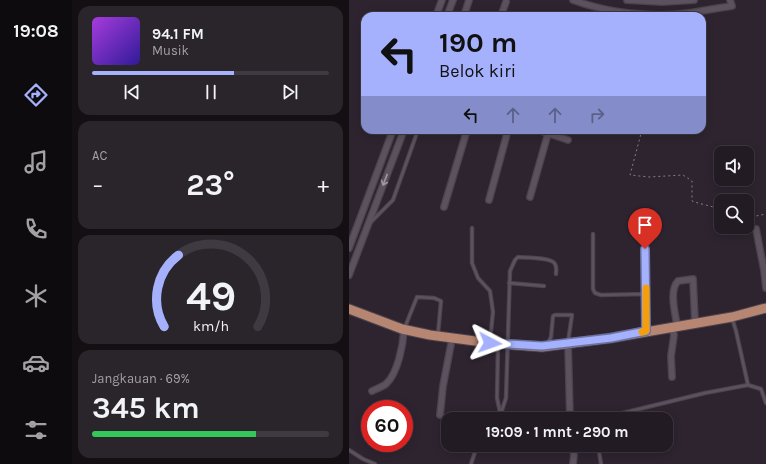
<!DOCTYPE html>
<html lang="id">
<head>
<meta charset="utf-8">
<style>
	:root { --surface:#221b23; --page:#2a242b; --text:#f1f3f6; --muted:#a2a1a6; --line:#3f3941; --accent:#a5b1fc }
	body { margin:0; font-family:Karla,sans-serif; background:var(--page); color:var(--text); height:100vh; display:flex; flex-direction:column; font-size:15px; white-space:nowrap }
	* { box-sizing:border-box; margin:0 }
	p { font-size:13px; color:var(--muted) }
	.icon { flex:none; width:22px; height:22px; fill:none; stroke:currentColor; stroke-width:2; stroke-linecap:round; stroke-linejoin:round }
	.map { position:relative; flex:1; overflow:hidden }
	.side { display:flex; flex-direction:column; gap:6px; padding:6px; background:#130f13; width:277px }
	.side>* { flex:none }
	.banner { position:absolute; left:12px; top:12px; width:345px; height:122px; border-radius:12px; box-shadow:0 2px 10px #0003,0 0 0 1px var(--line); background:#a5b1fc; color:#111; overflow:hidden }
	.buttons { position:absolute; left:365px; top:146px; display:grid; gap:8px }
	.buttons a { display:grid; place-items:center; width:40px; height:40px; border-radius:8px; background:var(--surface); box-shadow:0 2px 10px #0003,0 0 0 1px var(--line); font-size:20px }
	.speed { position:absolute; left:12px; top:400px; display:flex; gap:8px; font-size:20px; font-weight:700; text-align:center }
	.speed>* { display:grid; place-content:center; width:52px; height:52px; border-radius:50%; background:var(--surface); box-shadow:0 2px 10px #0003,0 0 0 1px var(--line); line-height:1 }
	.speed .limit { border:6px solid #d22; background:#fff; color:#111 }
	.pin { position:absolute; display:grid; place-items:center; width:34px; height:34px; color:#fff; margin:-41px -17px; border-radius:50% 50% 50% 0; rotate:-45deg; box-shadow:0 0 4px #0007 }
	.pin .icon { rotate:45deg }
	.me { position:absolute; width:44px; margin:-22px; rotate:94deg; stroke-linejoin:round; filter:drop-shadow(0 0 3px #0008) }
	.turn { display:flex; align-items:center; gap:14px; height:84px; padding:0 12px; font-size:18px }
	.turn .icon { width:52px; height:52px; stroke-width:2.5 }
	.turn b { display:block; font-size:28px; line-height:34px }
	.lanes { display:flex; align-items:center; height:38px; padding:0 12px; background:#0003; justify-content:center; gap:20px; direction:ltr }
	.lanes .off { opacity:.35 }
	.big { font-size:30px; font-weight:700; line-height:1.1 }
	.side .card { flex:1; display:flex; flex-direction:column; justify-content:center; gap:6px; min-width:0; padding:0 14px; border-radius:12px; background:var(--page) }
	.side .dial { align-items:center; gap:0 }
	.dial svg { height:104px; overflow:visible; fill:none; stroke:var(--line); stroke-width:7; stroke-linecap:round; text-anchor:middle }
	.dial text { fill:var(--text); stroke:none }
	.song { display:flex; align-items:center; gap:12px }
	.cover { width:48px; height:48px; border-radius:6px; background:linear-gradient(135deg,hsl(280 70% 55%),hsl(250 70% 35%)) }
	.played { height:4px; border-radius:2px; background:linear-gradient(90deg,var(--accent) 60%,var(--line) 60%) }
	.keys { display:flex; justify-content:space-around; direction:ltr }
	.heat { display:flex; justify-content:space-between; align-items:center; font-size:22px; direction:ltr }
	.charge { height:6px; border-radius:3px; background:linear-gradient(90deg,#34c759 69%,var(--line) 0) }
	.trip { position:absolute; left:92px; top:412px; width:232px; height:40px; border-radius:12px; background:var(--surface); box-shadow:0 2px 10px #0003,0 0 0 1px var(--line); font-weight:700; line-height:40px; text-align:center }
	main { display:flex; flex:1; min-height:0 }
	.tabs { display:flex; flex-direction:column; width:72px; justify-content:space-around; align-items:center; background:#0e0b0e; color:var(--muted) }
	.tabs .icon { width:28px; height:28px }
	.tabs .current { color:var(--accent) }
	.tabs b { font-size:18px; color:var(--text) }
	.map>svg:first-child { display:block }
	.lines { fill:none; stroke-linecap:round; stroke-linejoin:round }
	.service-casing { stroke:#4b434c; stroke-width:4.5 }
	.minor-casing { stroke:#4b434c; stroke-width:8 }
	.primary-casing { stroke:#4b434c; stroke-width:11 }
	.path { stroke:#857d86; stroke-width:1; stroke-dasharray:2 3; stroke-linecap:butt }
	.service { stroke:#5c515e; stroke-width:2.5 }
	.minor { stroke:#5c515e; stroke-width:5.5 }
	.primary { stroke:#b78672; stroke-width:9 }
	.oneway { stroke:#9e96a0 }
	.route-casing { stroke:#6b73a4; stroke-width:10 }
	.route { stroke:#a5b1fc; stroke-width:7 }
	.slow { stroke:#f59e0b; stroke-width:7 }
</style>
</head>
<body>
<main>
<nav class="tabs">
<b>19:08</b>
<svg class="icon current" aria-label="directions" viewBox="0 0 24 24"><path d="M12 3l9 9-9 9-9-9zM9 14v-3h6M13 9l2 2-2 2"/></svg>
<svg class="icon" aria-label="music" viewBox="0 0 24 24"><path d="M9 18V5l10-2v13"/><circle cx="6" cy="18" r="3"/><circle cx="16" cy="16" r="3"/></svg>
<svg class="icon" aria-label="phone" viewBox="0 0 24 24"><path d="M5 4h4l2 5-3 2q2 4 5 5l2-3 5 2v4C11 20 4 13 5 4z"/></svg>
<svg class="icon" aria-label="climate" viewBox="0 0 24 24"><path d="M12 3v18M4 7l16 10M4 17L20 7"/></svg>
<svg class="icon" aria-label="car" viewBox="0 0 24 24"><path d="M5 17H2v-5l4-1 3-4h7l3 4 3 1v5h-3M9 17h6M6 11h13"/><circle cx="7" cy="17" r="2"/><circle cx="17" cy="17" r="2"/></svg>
<svg class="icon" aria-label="filters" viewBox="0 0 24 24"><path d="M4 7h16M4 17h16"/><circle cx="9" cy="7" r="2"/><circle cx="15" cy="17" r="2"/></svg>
</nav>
<section class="side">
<div class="card">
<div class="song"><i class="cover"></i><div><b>94.1 FM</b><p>Musik</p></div></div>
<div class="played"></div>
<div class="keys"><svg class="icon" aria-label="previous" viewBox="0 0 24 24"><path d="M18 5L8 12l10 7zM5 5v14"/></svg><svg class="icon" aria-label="pause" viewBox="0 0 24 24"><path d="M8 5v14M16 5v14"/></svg><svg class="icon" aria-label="next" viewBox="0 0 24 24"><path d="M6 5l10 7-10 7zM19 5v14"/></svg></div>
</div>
<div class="card"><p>AC</p>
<div class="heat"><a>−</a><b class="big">23°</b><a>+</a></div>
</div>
<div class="card dial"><svg viewBox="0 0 100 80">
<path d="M14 69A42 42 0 1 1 86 69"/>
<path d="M14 69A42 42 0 0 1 25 14" stroke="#a5b1fc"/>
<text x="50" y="56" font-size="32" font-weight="700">49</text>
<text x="50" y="72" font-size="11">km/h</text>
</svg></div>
<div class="card"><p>Jangkauan · 69%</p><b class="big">345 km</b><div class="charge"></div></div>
</section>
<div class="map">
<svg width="417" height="464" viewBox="0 0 417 464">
	<rect width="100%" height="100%" fill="#2d242f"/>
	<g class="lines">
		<!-- service casing -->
		<g class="service-casing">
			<path id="service" d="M22,222L44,200L69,130
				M123,228V263L129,278L141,291L144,312L141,341
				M244,234V289L246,293L252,295L297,294
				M296,234L297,331
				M160,283L195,286
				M383,318L387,331L399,385L412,389L417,403
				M56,327L68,297L85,298L92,301L89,334
				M199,343L202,337L204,316L206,315H223L219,342
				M149,346L148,398L151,412
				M147,419L152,413L157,398L161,271L166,260L169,257C177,258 203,257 206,264C208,267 207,271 207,274
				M249,419L356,393L399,385
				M249,445L252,464
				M0,450L14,459L26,464
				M122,464L126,452L131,445"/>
		</g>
		<!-- minor casing -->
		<g class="minor-casing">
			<path id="minor" d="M224,0C258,13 304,18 340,13C354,11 368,8 383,6L381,0
				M278,0L313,2L345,0
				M87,16L93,0
				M98,16L104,0
				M115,16L120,0
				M152,16L157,2
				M189,130L219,140
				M181,197L200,130
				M140,200L159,130
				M95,207L118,130
				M407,229L415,270
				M0,248L44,130
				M417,269L415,270L417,288
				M0,275L55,130
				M328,325C326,313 320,290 329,281L344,279L346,322
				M323,327L325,335L322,356L323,377
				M219,343L221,419
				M23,391C27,389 33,387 37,384C49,373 54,345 55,330
				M91,415L94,386L103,339
				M223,445L225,455L224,464"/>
		</g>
		<!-- primary casing -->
		<g class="primary-casing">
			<path id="primary" d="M0,309L53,329L81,335L141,343L193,347L262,338L383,317L417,308"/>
		</g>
		<!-- path -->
		<path class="path" d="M293,130L281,175L300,177L334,175L343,181V201L349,203L372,209
			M398,215L402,217L417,214"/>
		<!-- service -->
		<use href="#service" class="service"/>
		<!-- minor -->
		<use href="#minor" class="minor"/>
		<!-- primary -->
		<use href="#primary" class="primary"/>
	</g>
	<!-- one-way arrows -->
	<defs><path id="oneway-shaft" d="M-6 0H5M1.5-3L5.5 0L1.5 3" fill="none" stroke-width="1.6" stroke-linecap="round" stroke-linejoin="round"/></defs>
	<use class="oneway" href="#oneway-shaft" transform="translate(36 180) rotate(111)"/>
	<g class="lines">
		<!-- route casing -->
		<g class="route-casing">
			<path id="route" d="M141,343L193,346L262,338L297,331L296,249"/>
		</g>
		<!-- route -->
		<use href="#route" class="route"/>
		<!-- slow -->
		<path class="slow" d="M293,332L297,331V288"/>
	</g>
</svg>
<div class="buttons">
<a><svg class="icon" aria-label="sound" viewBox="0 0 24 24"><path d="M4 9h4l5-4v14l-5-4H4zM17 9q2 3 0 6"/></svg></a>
<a><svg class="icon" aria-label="search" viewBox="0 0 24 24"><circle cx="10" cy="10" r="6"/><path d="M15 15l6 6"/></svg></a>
</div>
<div class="speed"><div class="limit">60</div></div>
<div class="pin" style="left:296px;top:249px;background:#d93025"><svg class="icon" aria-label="arrive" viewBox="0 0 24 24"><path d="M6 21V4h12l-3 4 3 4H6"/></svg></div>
<svg class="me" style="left:141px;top:343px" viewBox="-20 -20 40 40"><path d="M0-17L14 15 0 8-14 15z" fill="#a5b1fc" stroke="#fff" stroke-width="4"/></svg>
<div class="trip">19:09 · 1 mnt · 290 m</div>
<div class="banner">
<div class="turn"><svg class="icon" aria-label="left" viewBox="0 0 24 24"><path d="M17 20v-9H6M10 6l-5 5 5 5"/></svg><div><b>190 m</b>Belok kiri</div></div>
<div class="lanes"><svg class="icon" aria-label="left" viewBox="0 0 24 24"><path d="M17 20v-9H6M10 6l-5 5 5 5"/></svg><svg class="icon off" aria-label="ahead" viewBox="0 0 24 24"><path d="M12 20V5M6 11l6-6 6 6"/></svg><svg class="icon off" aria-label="ahead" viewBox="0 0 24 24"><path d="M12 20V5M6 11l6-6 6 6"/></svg><svg class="icon off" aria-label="right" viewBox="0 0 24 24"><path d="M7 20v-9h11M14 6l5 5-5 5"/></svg></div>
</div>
</div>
</main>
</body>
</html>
